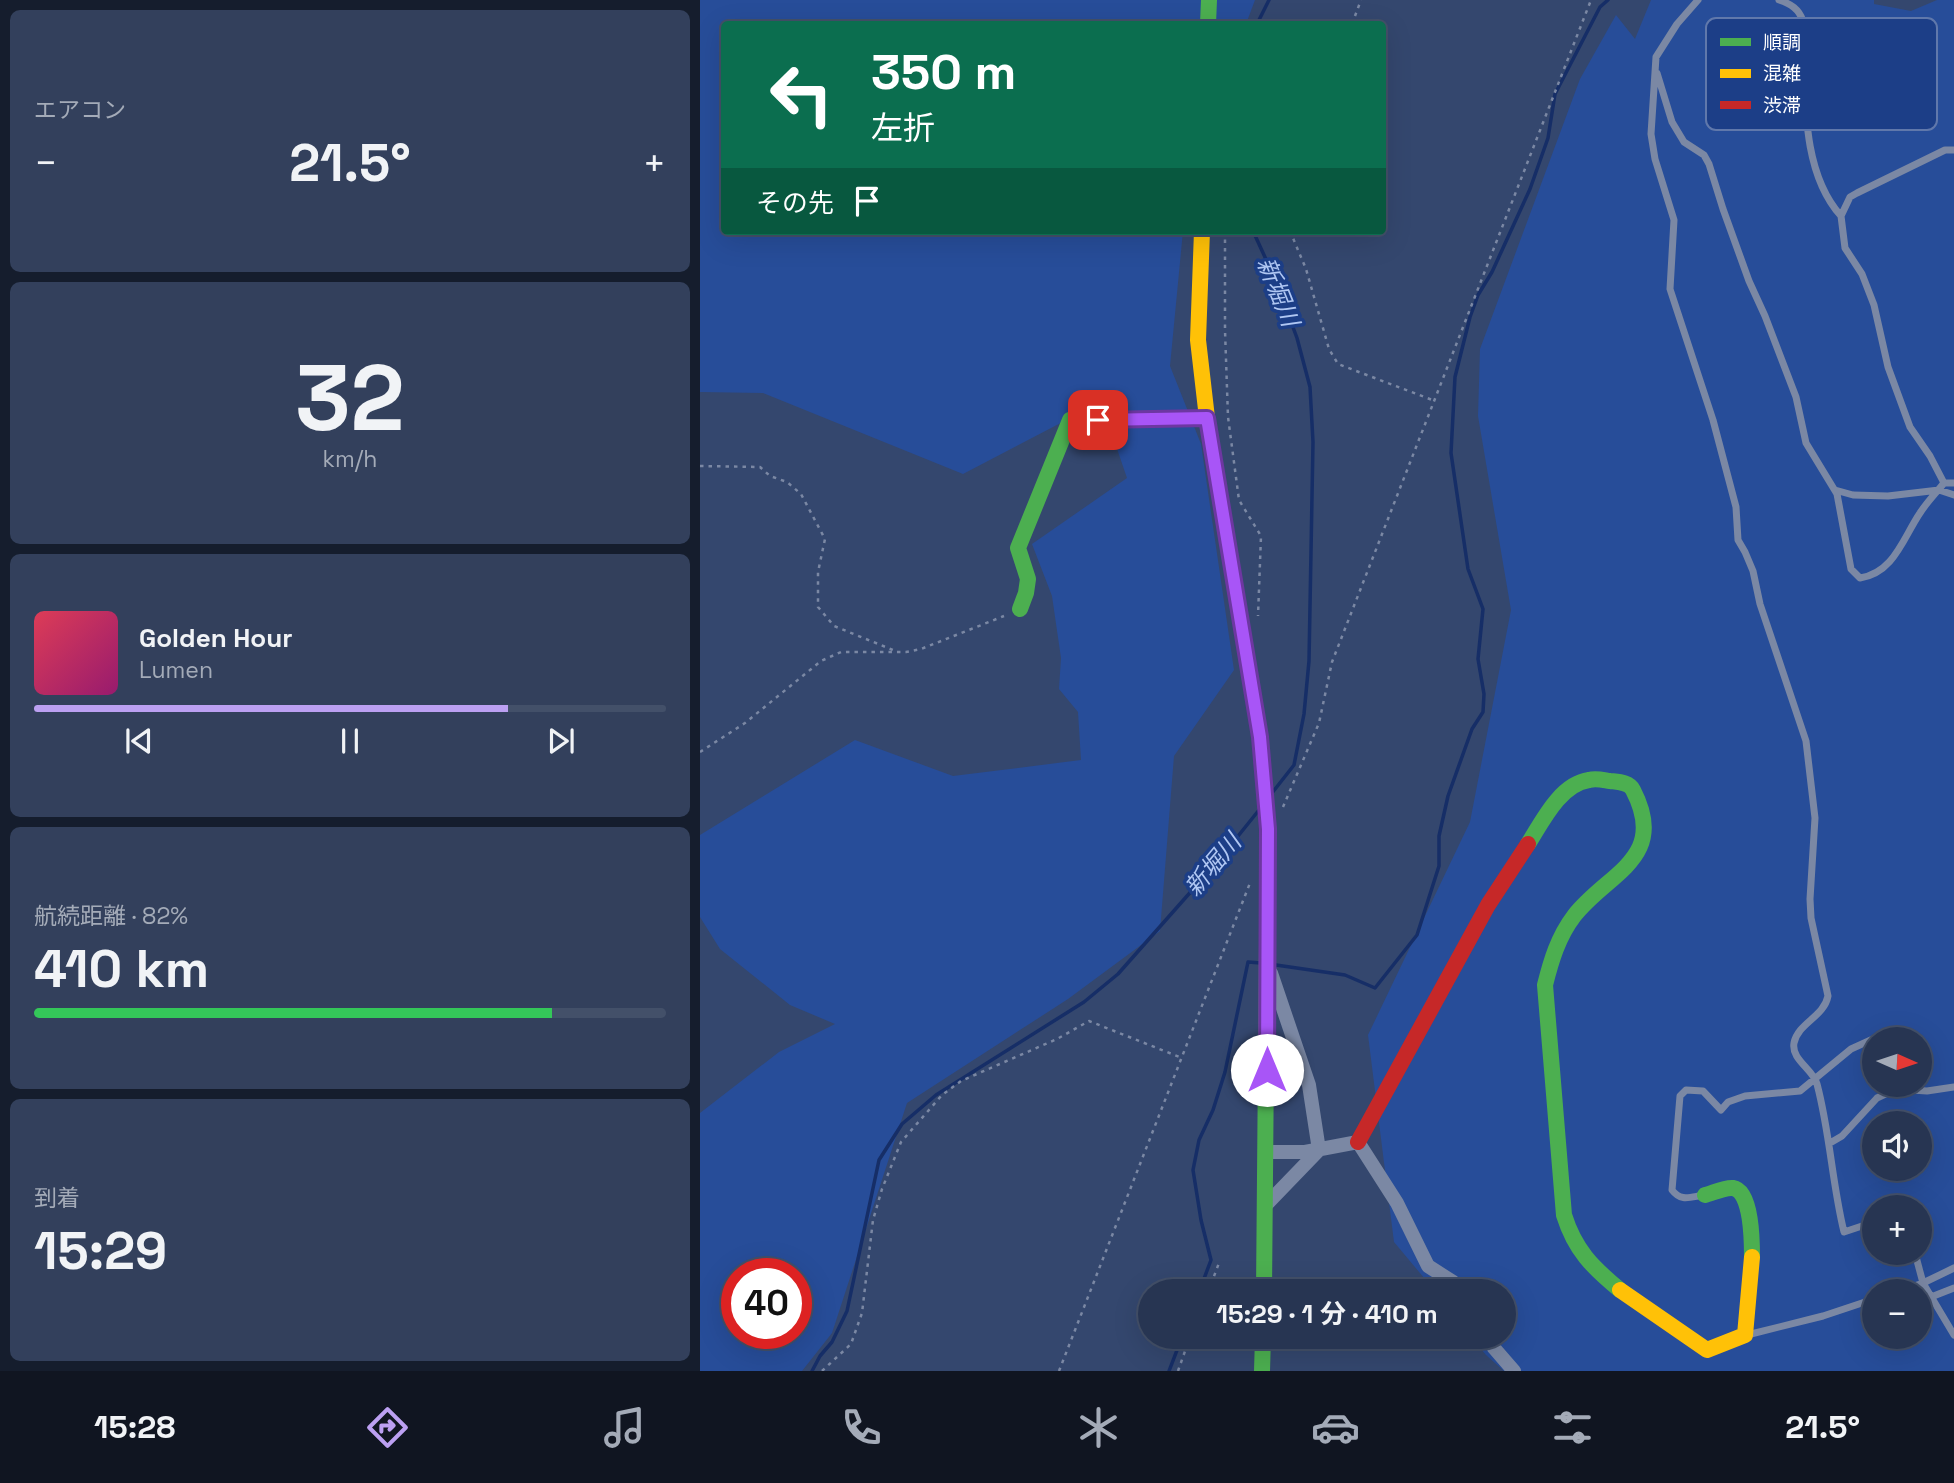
<!DOCTYPE html>
<html lang="ja">
<head>
<meta charset="utf-8">
<style>
	:root { --surface:#273552; --page:#33405c; --text:#f1f3f6; --muted:#a4abb8; --line:#435069; --accent:#bca0f2 }
	body { margin:0; font-family:"Space Grotesk","Noto Sans JP",sans-serif; background:var(--page); color:var(--text); height:100vh; display:flex; flex-direction:column; font-size:26px; white-space:nowrap }
	* { box-sizing:border-box; margin:0 }
	p { font-size:23px; color:var(--muted) }
	.icon { flex:none; width:38px; height:38px; fill:none; stroke:currentColor; stroke-width:2; stroke-linecap:round; stroke-linejoin:round }
	.map { position:relative; flex:1; overflow:hidden }
	.details { display:flex; flex-direction:column; gap:10px; padding:10px; background:#151d2d; width:700px }
	.details>* { flex:none }
	.guide { position:absolute; left:21px; top:21px; width:665px; height:214px; border-radius:7px; box-shadow:0 7px 28px #0002,0 0 0 2px var(--line); background:#0b6e4f; color:#fff; overflow:hidden }
	.needle { width:46px; rotate:93deg }
	.controls { position:absolute; left:1162px; top:1027px; display:grid; gap:14px }
	.controls a { display:grid; place-items:center; width:70px; height:70px; border-radius:50%; background:var(--surface); box-shadow:0 7px 28px #0002,0 0 0 2px var(--line); font-size:35px }
	.speed { position:absolute; left:21px; top:1258px; display:flex; gap:14px; font-size:35px; font-weight:700; text-align:center }
	.speed>* { display:grid; place-content:center; width:91px; height:91px; border-radius:50%; background:var(--surface); box-shadow:0 7px 28px #0002,0 0 0 2px var(--line); line-height:1 }
	.speed .limit { border:10px solid #d22; background:#fff; color:#111 }
	.pin { position:absolute; display:grid; place-items:center; width:60px; height:60px; color:#fff; margin:-30px; border-radius:14px; box-shadow:0 4px 10px #0006 }
	.me { position:absolute; width:77px; margin:-38px; rotate:0deg; stroke-linejoin:round; filter:drop-shadow(0 0 5px #0008) }
	.turn { display:flex; align-items:center; gap:24px; height:147px; padding:0 35px; font-size:32px }
	.turn .icon { width:91px; height:91px; stroke-width:2.5 }
	.turn b { display:block; font-size:49px; line-height:60px }
	.then { display:flex; align-items:center; height:66px; padding:0 35px; background:#0003; gap:14px; font-size:26px }
	.big { font-size:52px; font-weight:700; line-height:1.1 }
	.details .widget { flex:1; display:flex; flex-direction:column; justify-content:center; gap:10px; min-width:0; padding:0 24px; border-radius:10px; background:var(--page) }
	.details .dial { align-items:center; gap:0 }
	.dial b { font-size:91px; line-height:1 }
	.song { display:flex; align-items:center; gap:21px }
	.cover { width:84px; height:84px; border-radius:10px; background:linear-gradient(135deg,hsl(350 70% 55%),hsl(320 70% 35%)) }
	.played { height:7px; border-radius:4px; background:linear-gradient(90deg,var(--accent) 75%,var(--line) 75%) }
	.keys { display:flex; justify-content:space-around; direction:ltr }
	.heat { display:flex; justify-content:space-between; align-items:center; font-size:38px; direction:ltr }
	.charge { height:10px; border-radius:5px; background:linear-gradient(90deg,#34c759 82%,var(--line) 0) }
	.trip { position:absolute; left:438px; top:1279px; width:378px; height:70px; border-radius:35px; background:var(--surface); box-shadow:0 7px 28px #0002,0 0 0 2px var(--line); font-weight:700; line-height:70px; text-align:center }
	.tabs { display:flex; height:112px; justify-content:space-around; align-items:center; background:#101521; color:var(--muted) }
	.tabs .icon { width:49px; height:49px }
	.tabs .active { color:var(--accent) }
	.tabs b { font-size:32px; color:var(--text) }
	main { display:flex; flex:1; min-height:0 }
	.map>svg:first-child { display:block }
	.green { fill:#274d99; fill-rule:evenodd }
	.lines { fill:none; stroke-linecap:round; stroke-linejoin:round }
	.stream { stroke:#162e67; stroke-width:3.5 }
	.path { stroke:#7b88a4; stroke-width:2.5; stroke-dasharray:3.5 5; stroke-linecap:butt }
	.lane { stroke:#7b88a4; stroke-width:7 }
	.street { stroke:#7b88a4; stroke-width:14 }
	.fast { stroke:#4caf50; stroke-width:16 }
	.slow { stroke:#ffc107; stroke-width:16 }
	.jam { stroke:#c62828; stroke-width:16 }
	.route-casing { stroke:#6d37a1; stroke-width:18 }
	.route { stroke:#a855f7; stroke-width:12 }
	.labels { text-anchor:middle; stroke-width:7; stroke-linejoin:round; paint-order:stroke }
	.water-label { font-size:24px; font-style:italic; fill:#b0c7f3; stroke:#1c3e87 }
	.key { fill:#1c3e87; stroke:#6078ab; stroke-width:2 }
	.key-label { font-size:19px; fill:#fff }
</style>
</head>
<body>
<main>
<section class="details">
<div class="widget"><p>エアコン</p>
<div class="heat"><a>−</a><b class="big">21.5°</b><a>+</a></div>
</div>
<div class="widget dial"><b>32</b><p>km/h</p></div>
<div class="widget">
<div class="song"><i class="cover"></i><div><b>Golden Hour</b><p>Lumen</p></div></div>
<div class="played"></div>
<div class="keys"><svg class="icon" aria-label="previous" viewBox="0 0 24 24"><path d="M18 5L8 12l10 7zM5 5v14"/></svg><svg class="icon" aria-label="pause" viewBox="0 0 24 24"><path d="M8 5v14M16 5v14"/></svg><svg class="icon" aria-label="next" viewBox="0 0 24 24"><path d="M6 5l10 7-10 7zM19 5v14"/></svg></div>
</div>
<div class="widget"><p>航続距離 · 82%</p><b class="big">410 km</b><div class="charge"></div></div>
<div class="widget"><p>到着</p><b class="big">15:29</b></div>
</section>
<div class="map">
<svg width="1254" height="1371" viewBox="0 0 1254 1371">
	<rect width="100%" height="100%" fill="#34476e"/>
	<!-- green -->
	<path class="green" d="M0,0H555L546,24H24V231H483L470,366L501,444L534,670L474,756L460,931L368,999L207,1103L132,1333L102,1371H0V1113L79,1052L135,1024L90,1005L20,949L0,917V835L155,740L253,776L381,760L378,712L359,689L361,658L352,596L332,544L427,478L401,402L263,474L63,393L0,392ZM37,1274H96V1334H37Z
		M951,0H1174V4L1211,11L1237,0H1254V1371H804L786,1355L771,1337H803V1292L735,1291L694,1242L668,1035L770,822L811,610L778,416L780,349L880,79L916,15L935,39ZM1174,1040H1220V1085H1174ZM1174,1124H1220V1169H1174ZM1174,1208H1220V1253H1174ZM1174,1292H1220V1337H1174Z"/>
	<g class="lines">
		<!-- stream -->
		<path class="stream" d="M557,24L569,0
			M553,231L575,279L597,338L610,387L613,442L609,661L604,714L594,765L572,793
			M576,965L645,975L675,988L717,935L739,866V836L748,796L772,729L783,712L784,694L778,659L783,609L768,569L751,453L755,377L770,317L778,295L792,272L830,189L848,138L855,94L900,7L908,0
			M499,1292L511,1260L501,1220L493,1170L499,1140L513,1110L525,1072L548,962L561,963
			M112,1371L120,1356L132,1342L147,1311L179,1160L202,1124L236,1095L384,1002L418,974L518,861L559,810
			M469,1371L482,1337"/>
		<!-- path -->
		<path class="path" d="M652,24L661,0
			M525,231V330L528,417L539,500L561,536L558,616
			M590,231L606,269L629,349L638,364L735,401
			M0,466L60,467L70,476L87,482L101,494L125,539L118,572V607L134,626L193,650
			M0,752L45,723L121,661L141,652H206L221,649L304,616
			M583,807L619,723L632,662L891,0
			M508,1292L519,1263
			M122,1371L151,1344L162,1313L173,1220L182,1189L201,1142L242,1095L261,1081L357,1039L389,1021L482,1058
			M359,1371L550,883
			M478,1371L490,1337"/>
		<!-- lane -->
		<path class="lane" d="M998,0L977,24L956,57L951,134L955,159L974,220L970,289L1013,420L1036,507L1038,540L1045,552L1053,571L1060,604L1106,741L1115,818L1110,899L1111,918L1128,996C1124,1017 1098,1023 1094,1043C1091,1060 1113,1069 1117,1084C1130,1133 1132,1183 1144,1232L1174,1222
			M1079,0C1091,4 1099,9 1103,21C1107,35 1105,55 1105,70C1105,118 1107,178 1141,216
			M957,73L972,122L984,142L1004,155L1009,164L1023,209L1049,281L1065,316L1096,397L1106,443L1137,494L1151,569L1160,578C1194,573 1203,538 1220,513C1227,502 1236,493 1244,483H1254
			M1244,483L1230,456L1210,427L1188,367L1174,305L1162,274L1145,248L1141,216L1150,197L1157,193L1245,150H1254
			M1135,490L1153,495L1188,496L1239,490L1254,495
			M1130,1143L1142,1136L1177,1098L1196,1089L1227,1091L1254,1087
			M1004,1195C990,1197 981,1202 972,1190L980,1096L986,1090L1003,1091L1021,1110L1028,1102L1045,1096L1100,1091L1151,1049L1173,1039
			M1215,1253L1223,1283L1254,1335
			M1197,1292L1223,1283L1254,1268
			M1231,1297L1254,1288
			M1047,1335L1123,1316L1174,1299"/>
		<!-- street -->
		<path class="street" d="M566,1152H605L658,1142L697,1203L728,1266L753,1282L763,1292
			M565,1206L619,1150L609,1085L571,973
			M790,1337L794,1348L814,1371"/>
		<!-- fast -->
		<path class="fast" d="M508,24L509,0
			M320,609L326,593L328,579L318,548L370,420L507,418
			M553,696L560,737L568,829L564,1292
			M828,844C842,822 860,784 889,780C896,778 903,780 910,781C919,782 929,782 933,790C969,859 907,873 874,916C858,937 851,961 845,985L864,1215C875,1250 892,1267 920,1290
			M1005,1195C1013,1193 1025,1187 1033,1188C1052,1191 1052,1243 1052,1257
			M562,1371L563,1337"/>
		<!-- slow -->
		<path class="slow" d="M502,231L498,340L507,418L553,696
			M920,1290L1007,1350L1045,1335L1052,1257"/>
		<!-- jam -->
		<path class="jam" d="M658,1142L788,905L828,844"/>
	</g>
	<g class="lines">
		<!-- route casing -->
		<g class="route-casing">
			<path id="route" d="M398,420L507,418L560,737L568,829L567,1070"/>
		</g>
		<!-- route -->
		<use href="#route" class="route"/>
	</g>
	<g class="labels">
		<!-- water labels -->
		<g class="water-label">
			<text transform="translate(578 292) rotate(68)" y="8">新堀川</text>
			<text transform="translate(513 865) rotate(-50)" y="8">新堀川</text>
		</g>
	</g>
	<!-- legend -->
	<rect x="1006" y="18" width="231" height="112" rx="10" class="key"/>
	<rect x="1020" y="38" width="31" height="8" fill="#4caf50"/>
	<rect x="1020" y="69" width="31" height="9" fill="#ffc107"/>
	<rect x="1020" y="101" width="31" height="8" fill="#c62828"/>
	<g class="key-label">
		<text x="1063" y="49">順調</text>
		<text x="1063" y="80">混雑</text>
		<text x="1063" y="112">渋滞</text>
	</g>
</svg>
<div class="controls">
<a><svg class="needle" viewBox="-14 -14 28 28"><path d="M0-13l5 13h-10z" fill="#e53935"/><path d="M0 13l5-13h-10z" fill="#a4abb8"/></svg></a>
<a><svg class="icon" aria-label="sound" viewBox="0 0 24 24"><path d="M4 9h4l5-4v14l-5-4H4zM17 9q2 3 0 6"/></svg></a>
<a>+</a>
<a>−</a>
</div>
<div class="speed"><div class="limit">40</div></div>
<div class="pin" style="left:398px;top:420px;background:#d93025"><svg class="icon" aria-label="arrive" viewBox="0 0 24 24"><path d="M6 21V4h12l-3 4 3 4H6"/></svg></div>
<svg class="me" style="left:567px;top:1070px" viewBox="-20 -20 40 40"><circle r="19" fill="#fff"/><path d="M0-13L10 11 0 6-10 11z" fill="#a855f7"/></svg>
<div class="trip">15:29 · 1 分 · 410 m</div>
<div class="guide">
<div class="turn"><svg class="icon" aria-label="left" viewBox="0 0 24 24"><path d="M17 20v-9H6M10 6l-5 5 5 5"/></svg><div><b>350 m</b>左折</div></div>
<div class="then">その先<svg class="icon" aria-label="arrive" viewBox="0 0 24 24"><path d="M6 21V4h12l-3 4 3 4H6"/></svg></div>
</div>
</div>
</main>
<nav class="tabs">
<b>15:28</b>
<svg class="icon active" aria-label="directions" viewBox="0 0 24 24"><path d="M12 3l9 9-9 9-9-9zM9 14v-3h6M13 9l2 2-2 2"/></svg>
<svg class="icon" aria-label="music" viewBox="0 0 24 24"><path d="M9 18V5l10-2v13"/><circle cx="6" cy="18" r="3"/><circle cx="16" cy="16" r="3"/></svg>
<svg class="icon" aria-label="phone" viewBox="0 0 24 24"><path d="M5 4h4l2 5-3 2q2 4 5 5l2-3 5 2v4C11 20 4 13 5 4z"/></svg>
<svg class="icon" aria-label="climate" viewBox="0 0 24 24"><path d="M12 3v18M4 7l16 10M4 17L20 7"/></svg>
<svg class="icon" aria-label="car" viewBox="0 0 24 24"><path d="M5 17H2v-5l4-1 3-4h7l3 4 3 1v5h-3M9 17h6M6 11h13"/><circle cx="7" cy="17" r="2"/><circle cx="17" cy="17" r="2"/></svg>
<svg class="icon" aria-label="filters" viewBox="0 0 24 24"><path d="M4 7h16M4 17h16"/><circle cx="9" cy="7" r="2"/><circle cx="15" cy="17" r="2"/></svg>
<b>21.5°</b>
</nav>
</body>
</html>
